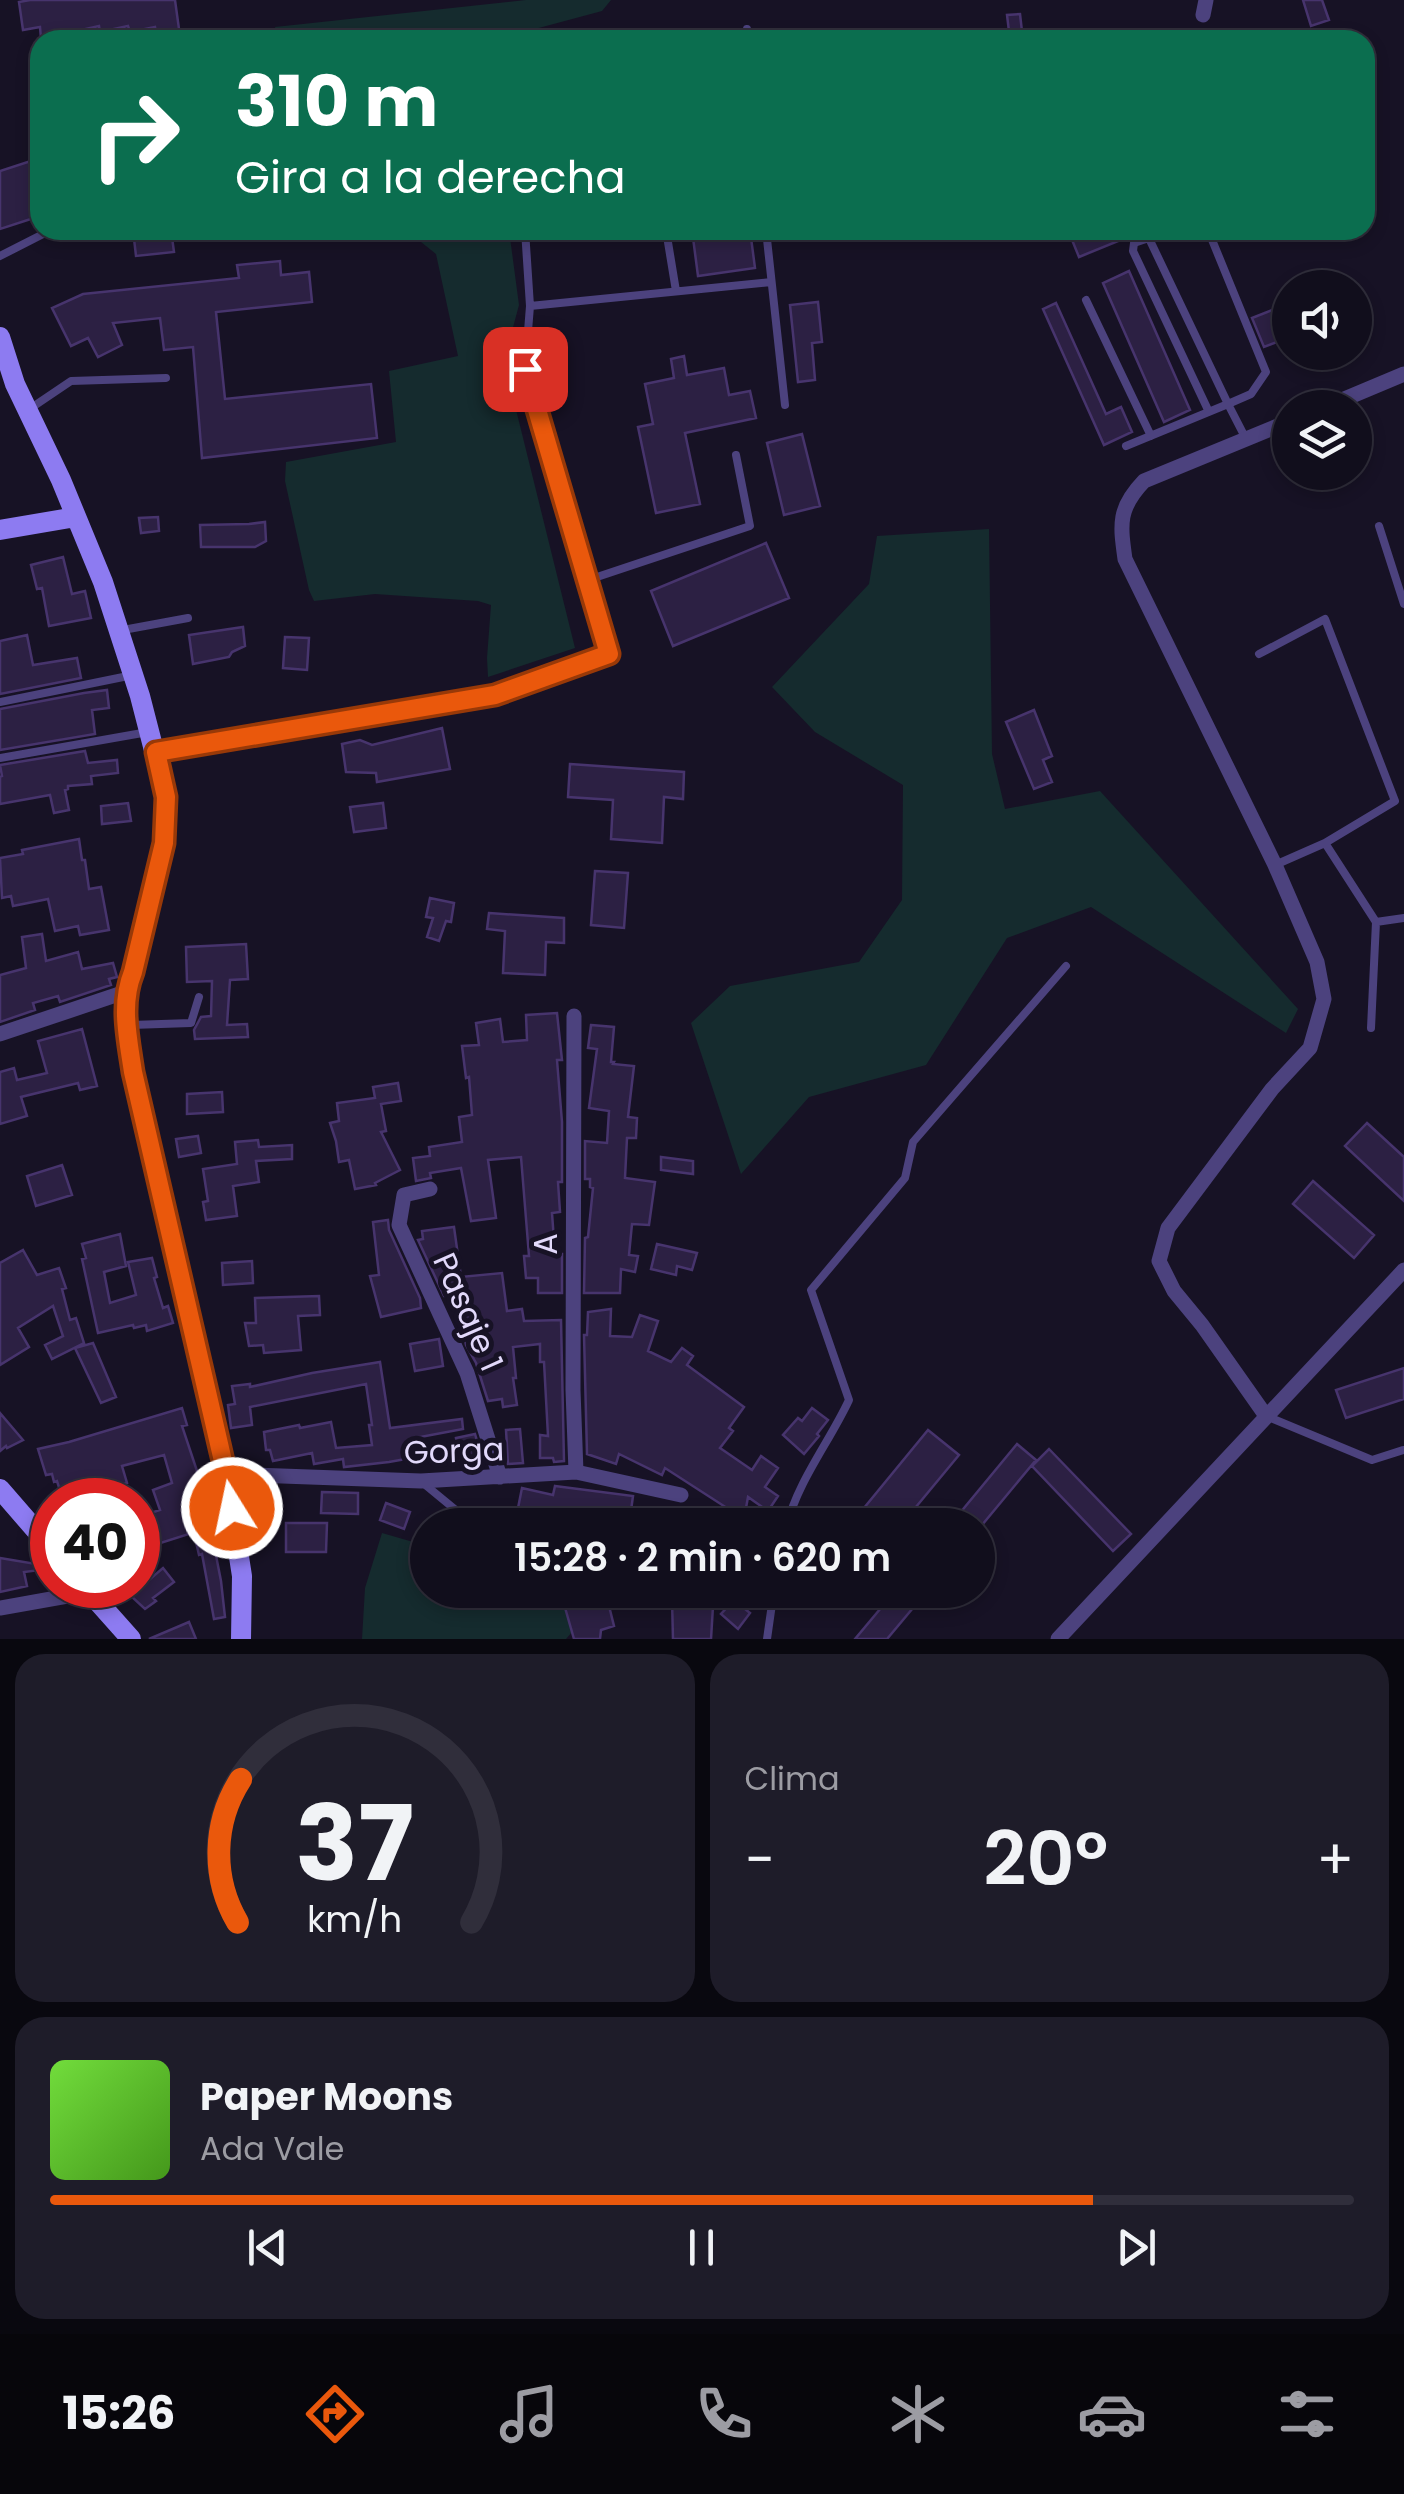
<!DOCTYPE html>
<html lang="es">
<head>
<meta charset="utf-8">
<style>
	:root { --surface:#110e1c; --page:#1e1c29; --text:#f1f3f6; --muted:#9c9ca3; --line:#302e3b; --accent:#ea580c }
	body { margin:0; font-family:Poppins,sans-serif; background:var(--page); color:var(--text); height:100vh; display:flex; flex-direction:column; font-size:38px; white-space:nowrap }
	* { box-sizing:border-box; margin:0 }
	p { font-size:32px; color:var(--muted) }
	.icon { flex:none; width:55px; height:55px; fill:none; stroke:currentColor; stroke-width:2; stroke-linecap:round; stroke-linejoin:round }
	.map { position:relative; height:1639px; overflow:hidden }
	.side { display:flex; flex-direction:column; gap:15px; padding:15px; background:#09080f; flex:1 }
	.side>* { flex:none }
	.guide { position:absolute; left:30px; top:30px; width:1345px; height:210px; border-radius:30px; box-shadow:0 5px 15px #0003,0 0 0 2px var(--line); background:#0b6e4f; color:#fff; overflow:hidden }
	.tools { position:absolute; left:1272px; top:270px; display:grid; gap:20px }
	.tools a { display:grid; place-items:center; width:100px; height:100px; border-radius:50%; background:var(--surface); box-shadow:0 5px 15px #0003,0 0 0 2px var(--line); font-size:50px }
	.speed { position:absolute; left:30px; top:1478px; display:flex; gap:20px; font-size:50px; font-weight:700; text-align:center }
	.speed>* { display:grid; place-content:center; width:130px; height:130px; border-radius:50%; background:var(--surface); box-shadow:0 5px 15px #0003,0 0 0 2px var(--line); line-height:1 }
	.speed .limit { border:15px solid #d22; background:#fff; color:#111 }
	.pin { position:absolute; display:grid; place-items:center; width:85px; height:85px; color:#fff; margin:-42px; border-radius:20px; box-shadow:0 5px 15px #0006 }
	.me { position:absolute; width:110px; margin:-55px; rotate:350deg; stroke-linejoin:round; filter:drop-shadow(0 0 8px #0008) }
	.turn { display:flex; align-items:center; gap:35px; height:210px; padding:0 40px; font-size:45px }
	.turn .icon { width:130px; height:130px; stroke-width:2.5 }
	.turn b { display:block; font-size:70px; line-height:85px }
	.big { font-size:75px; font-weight:600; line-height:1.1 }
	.side .tile { flex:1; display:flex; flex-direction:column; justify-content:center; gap:15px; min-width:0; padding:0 35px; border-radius:30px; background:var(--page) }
	.side .dial { align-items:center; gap:0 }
	.dial svg { height:260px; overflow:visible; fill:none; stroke:var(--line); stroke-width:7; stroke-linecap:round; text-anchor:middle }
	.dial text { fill:var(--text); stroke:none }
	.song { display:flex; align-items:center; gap:30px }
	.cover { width:120px; height:120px; border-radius:15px; background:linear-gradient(135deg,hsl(100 70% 55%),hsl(100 70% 35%)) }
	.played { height:10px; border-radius:5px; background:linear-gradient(90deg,var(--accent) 80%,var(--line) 80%) }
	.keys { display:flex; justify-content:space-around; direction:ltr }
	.heat { display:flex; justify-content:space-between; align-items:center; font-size:55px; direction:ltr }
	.side .tiles { flex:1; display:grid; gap:15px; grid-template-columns:1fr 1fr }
	.tile:last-child { grid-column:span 2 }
	.trip { position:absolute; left:410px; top:1508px; width:585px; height:100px; border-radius:50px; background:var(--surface); box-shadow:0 5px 15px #0003,0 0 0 2px var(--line); font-weight:600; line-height:100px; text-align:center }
	.menu { display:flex; height:160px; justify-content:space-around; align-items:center; background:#07060b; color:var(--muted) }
	.menu .icon { width:70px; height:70px }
	.menu .selected { color:var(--accent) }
	.menu b { font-size:45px; color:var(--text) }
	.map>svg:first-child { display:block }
	.green { fill:#152b2e }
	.building { fill:#2c2043; stroke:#47346d; stroke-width:2.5 }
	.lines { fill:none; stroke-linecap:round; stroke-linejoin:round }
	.lane { stroke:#4c427e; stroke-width:8 }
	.street { stroke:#4c427e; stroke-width:15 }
	.secondary { stroke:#8d7bf1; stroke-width:20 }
	.route-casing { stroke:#983908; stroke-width:25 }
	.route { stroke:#ea580c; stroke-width:18 }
	.labels { text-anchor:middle; stroke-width:10; stroke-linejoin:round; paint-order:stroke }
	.street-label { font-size:32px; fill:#e2d9fb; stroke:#171225 }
</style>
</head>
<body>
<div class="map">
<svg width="1404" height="1639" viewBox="0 0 1404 1639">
	<rect width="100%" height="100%" fill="#171225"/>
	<!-- green -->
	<path class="green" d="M526,0H611L602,11L494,40H277L275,27Z
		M406,230H509L519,305L504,361L575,648L488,677L487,658L491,605L478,601L375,594L314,601L309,590L285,481L286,462L396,442L389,371L458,356L436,254Z
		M989,529L992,754L1005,809L1100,791L1298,1009L1286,1033L1091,907L1007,938L926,1065L809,1097L741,1174L691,1023L730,986L859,962L902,900L903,785L815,732L772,687L869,584L877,536Z
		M382,1533L427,1546L428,1590H560L572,1632L566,1639H362L365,1588Z"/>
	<!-- building -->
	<path class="building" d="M30,0H175L179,29L156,32L155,27L130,32L128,26L100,32L99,26L41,39L40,27L23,30L19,2Z
		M1303,0H1322L1329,20L1311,26Z
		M1020,14L1023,40H1010L1007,15Z
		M40,158V216L0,229V171Z
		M133,230H171L174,252L136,256Z
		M692,230H750L755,268L698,276Z
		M1068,230H1138V233L1079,257Z
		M280,261L281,275L309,272L312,302L216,312L225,399L371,384L377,438L202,458L193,347L164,350L160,318L113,323L122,345L98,357L88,338L71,346L52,308L83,294L239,278L237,265Z
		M1129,271L1190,410L1164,422L1103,283Z
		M818,302L822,342L812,343L815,380L798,382L790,305Z
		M1056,303L1106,414L1121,407L1132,432L1104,445L1043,309Z
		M1280,307L1290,337L1264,347L1252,318Z
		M684,356L687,375L724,368L729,395L750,391L756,418L685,433L700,504L656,513L638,427L653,424L645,384L674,378L671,359Z
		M802,434L820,506L784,515L767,443Z
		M158,517L159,531L141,533L139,518Z
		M265,522L266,541L255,547H201L200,525L249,524Z
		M766,543L789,598L673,646L651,591Z
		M63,557L72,594L85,591L91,618L49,626L42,588L37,589L31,565Z
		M243,627L245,646L232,652L229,657L193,664L189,635Z
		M27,635L33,665L77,658L81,678L0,694V641Z
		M285,637L309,638L307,670L283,668Z
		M107,690L109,708L92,710L95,734L0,750V709L84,693Z
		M1034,710L1052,756L1043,760L1052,782L1034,789L1006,722Z
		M442,728L450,769L377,782L376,773L346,772L342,744L360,740L372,745Z
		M85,751L88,763L117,760L118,773L91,776L92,784L68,786V789L65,790L69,810L54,813L50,795L0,804V777L2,776L0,765Z
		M570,764L684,772L683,799L664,797L662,843L611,839L613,800L568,797Z
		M128,803L131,821L102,824L101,806Z
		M383,803L386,828L354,832L350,807Z
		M79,839L82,860H85L89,889L101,887L109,930L80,935L78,926L55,931L48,899L13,906L11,896L2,898L0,858L23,854L22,850Z
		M595,871L628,873L624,928L591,925Z
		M430,898L454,903L451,922L446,921L439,941L427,937L433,918L426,917Z
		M489,913L564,918V943L546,942L545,975L503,973L505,931L487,929Z
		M42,934L46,961L78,952L82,969L113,963L117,977L109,979L111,985L60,1002L58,996L33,1003L35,1010L0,1022V975L26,968L22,937Z
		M246,944L248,979L230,980L227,1025L247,1024L248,1037L195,1039L194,1030L201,1017L211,1016L212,981L187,982L186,947Z
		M557,1013L562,1060H557L562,1122V1182H558L560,1212L552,1213L555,1254H562V1293H538V1278H526L524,1256H529L521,1157L488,1160L496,1218L471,1221L461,1168L430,1173L431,1178L416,1181L413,1158L430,1156L429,1147L462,1142L459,1117L472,1115L469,1077L466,1078L462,1046L479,1045L476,1023L500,1019L503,1042L527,1040L526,1015Z
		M591,1025L614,1027L611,1062H614L613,1064L634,1066L628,1117L637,1118L636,1138H627L625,1178L655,1182L649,1225L632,1224L629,1255L638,1256L635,1272L621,1269L620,1293H584L585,1238L588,1237L593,1188L590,1187V1179H585V1141L607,1143L609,1111L589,1108L597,1049L588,1048Z
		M82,1029L97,1086L80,1090L78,1083L21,1097L27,1116L0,1124V1072L14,1068L17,1080L47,1073L38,1041Z
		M398,1083L401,1101L381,1104L386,1131L381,1132L400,1170L375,1183L376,1185L355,1189L349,1160L339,1162L336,1141L330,1123L339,1121L337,1103L375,1098L373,1087Z
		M222,1092L223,1112L187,1114V1094Z
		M1367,1123L1404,1157V1201L1345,1146Z
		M198,1136L201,1153L179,1157L176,1139Z
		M258,1140L259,1147L292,1145V1159L256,1161L259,1182L233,1186L237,1216L206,1220L203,1202L208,1201L203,1169L237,1164L235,1142Z
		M661,1157L693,1161V1174L661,1170Z
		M62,1165L72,1195L36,1206L27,1176Z
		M1313,1181L1374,1235L1354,1258L1293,1204Z
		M388,1220L389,1230L420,1298L421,1308L381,1317L370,1276L379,1275L373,1222Z
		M454,1227L461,1277L502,1273L507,1311L522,1309L524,1321L561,1320L564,1461L554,1462L553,1458H540V1435L548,1436L544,1362H540V1344L513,1347L516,1378H513L517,1405L503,1407L502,1399L488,1401L476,1363L466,1345L457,1295L444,1296L418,1240L423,1239L422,1231Z
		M120,1234L126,1266L104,1272L110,1303L136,1295L128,1262L152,1258L157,1277L154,1278L163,1308L168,1306L173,1323L147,1331L146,1325L134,1328L133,1325L98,1333L82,1259L86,1258L82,1244Z
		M657,1244L697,1253L692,1270L677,1266L676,1275L651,1269Z
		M23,1250L37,1275L59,1268L66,1288L62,1289L70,1320L76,1318L84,1343L52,1359L45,1345L63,1336L53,1306L18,1328L29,1347L0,1365V1263Z
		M252,1261L253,1283L223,1285L222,1263Z
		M319,1296L320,1315L298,1316L301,1350L264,1353L263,1345L249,1346L245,1323H256L255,1298Z
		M611,1309L610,1336L632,1337L640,1315L658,1321L648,1351L671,1362L682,1348L693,1356L687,1365L744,1407L729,1428L733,1431L720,1448L752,1470L761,1456L778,1468L765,1487L778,1496L768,1511L748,1497L744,1519L665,1468L662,1475L619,1454L616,1464L587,1454L584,1335H587L588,1312Z
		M439,1339L443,1366L415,1371L410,1344Z
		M93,1343L116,1397L101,1403L75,1348Z
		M380,1362L390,1428L462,1419L463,1429L415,1438L417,1457L389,1462L344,1467L343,1459L314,1464L312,1453L273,1461L270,1450H266L264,1432L299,1425L300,1428L331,1422L336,1448L372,1445L369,1425H372L366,1384L250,1407L252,1425L231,1428L228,1405L235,1404L232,1386L250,1384V1387L312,1373Z
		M1404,1368V1399L1346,1418L1336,1390Z
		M182,1408L187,1425L182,1426L198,1474L204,1473L217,1512L207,1515L211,1527L148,1547L138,1517L160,1510L153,1490L172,1483L164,1455L122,1466L127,1483L115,1487L120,1500H63L57,1481L54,1482L52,1474L46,1475L38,1449L69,1442Z
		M812,1408L828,1420L817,1434L819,1436L804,1454L783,1435L798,1418L802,1421Z
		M0,1413L23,1440L7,1448L6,1446L0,1451Z
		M520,1429L523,1463L508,1464L506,1430Z
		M928,1430L959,1455L901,1525H850Z
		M475,1434L481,1454L460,1459L456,1438Z
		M1017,1444L1036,1460L982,1525H950Z
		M1049,1449L1131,1534L1113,1551L1032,1466Z
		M555,1486L633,1496L629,1525L565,1517L566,1512L539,1508L536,1523L516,1518L522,1488L553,1495Z
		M322,1492L358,1493V1514L321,1513Z
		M386,1503L410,1512L404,1529L380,1520Z
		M286,1523H327L326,1552H286Z
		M211,1530L221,1581L225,1617L214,1619L202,1554L199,1555L196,1542Z
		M0,1558L48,1566V1569L24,1572L27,1586L0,1592Z
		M163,1568L174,1582L153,1598L156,1601L145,1609L119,1585H143Z
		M560,1590H605L614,1626L601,1630L600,1639H574Z
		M663,1590H714L711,1639H673L672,1599Z
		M814,1590H847L834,1606Z
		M896,1590H928L887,1639H855Z
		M734,1600L750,1613L738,1629L721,1614Z
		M189,1622L196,1639H149Z"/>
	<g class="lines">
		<!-- lane -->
		<path class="lane" d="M747,29L748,40
			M666,230L676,291
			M766,230L785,405
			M1145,230L1228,404L1251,394L1266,372L1208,230
			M1149,238L1134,243L1133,251L1209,412
			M0,256L51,230
			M1086,300L1151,436
			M530,306L771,282
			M31,408L71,381L166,378
			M1126,446L1228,404L1246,439
			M1379,526L1404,604
			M588,580L750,526L736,455
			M123,630L188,618
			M1259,654L1325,619L1395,801L1325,843L1275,865
			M0,702L133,675
			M155,753L495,695L609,654L525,369L530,306L525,230
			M0,758L148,732
			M1325,843L1376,922L1371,1028
			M1376,922L1404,918
			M131,1025L191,1023L199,997
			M1266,1416L1372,1460L1403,1450
			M423,1483L474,1525
			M787,1525C798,1481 830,1441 849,1400L811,1290L905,1178L913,1142L1066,966
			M767,1639L774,1590"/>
		<!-- street -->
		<path class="street" d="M1203,15L1206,0
			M1323,408L1404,374
			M574,1016L573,1390L576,1472
			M0,1034L125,992
			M430,1189L404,1195L399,1225L467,1373L500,1477
			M1266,1416L1202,1325L1174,1291L1159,1261L1168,1228L1272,1089L1310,1048L1324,999L1317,962L1275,865L1125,559C1120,524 1118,508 1144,481L1290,421
			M226,1474L421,1481L576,1472L681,1495
			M0,1608L90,1592
			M1058,1639L1404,1270"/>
		<!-- secondary -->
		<path class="secondary" d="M0,337L15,384L61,480L103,582L140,696L166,797L164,843L133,972C120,1004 128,1038 133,1072L226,1474L242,1576L241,1639
			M0,530L76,517
			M0,1489L52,1549
			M83,1585L131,1639"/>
	</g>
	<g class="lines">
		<!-- route casing -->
		<g class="route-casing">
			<path id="route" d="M232,1508L226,1474L133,1072C128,1038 120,1004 133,972L164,843L166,797L156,752L495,695L609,654L525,369"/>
		</g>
		<!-- route -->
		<use href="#route" class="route"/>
	</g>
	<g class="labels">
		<!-- street labels -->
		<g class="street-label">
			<text transform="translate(546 1244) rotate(-90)" y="11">A</text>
			<text transform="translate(468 1312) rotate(66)" y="11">Pasaje 1</text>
			<text transform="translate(454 1451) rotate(-2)" y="11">Gorga</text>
		</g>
	</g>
</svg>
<div class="tools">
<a><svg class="icon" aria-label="sound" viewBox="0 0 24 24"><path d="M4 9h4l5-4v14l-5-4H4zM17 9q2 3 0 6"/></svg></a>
<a><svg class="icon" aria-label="layers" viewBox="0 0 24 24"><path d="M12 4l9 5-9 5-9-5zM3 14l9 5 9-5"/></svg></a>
</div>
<div class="speed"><div class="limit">40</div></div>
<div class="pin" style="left:525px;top:369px;background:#d93025"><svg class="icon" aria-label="arrive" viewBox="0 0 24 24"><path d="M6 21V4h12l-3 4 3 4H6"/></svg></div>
<svg class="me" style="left:232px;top:1508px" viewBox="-20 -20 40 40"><circle r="17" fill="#ea580c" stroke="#fff" stroke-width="3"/><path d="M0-11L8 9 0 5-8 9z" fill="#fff"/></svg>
<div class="trip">15:28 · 2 min · 620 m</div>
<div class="guide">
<div class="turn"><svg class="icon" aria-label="right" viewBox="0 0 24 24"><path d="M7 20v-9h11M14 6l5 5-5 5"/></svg><div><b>310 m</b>Gira a la derecha</div></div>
</div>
</div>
<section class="side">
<div class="tiles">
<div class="tile dial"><svg viewBox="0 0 100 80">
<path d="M14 69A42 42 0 1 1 86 69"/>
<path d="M14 69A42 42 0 0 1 15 25" stroke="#ea580c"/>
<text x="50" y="56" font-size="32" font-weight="700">37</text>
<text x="50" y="72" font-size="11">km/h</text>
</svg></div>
<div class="tile"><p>Clima</p>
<div class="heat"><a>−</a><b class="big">20°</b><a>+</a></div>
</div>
<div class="tile">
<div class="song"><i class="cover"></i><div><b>Paper Moons</b><p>Ada Vale</p></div></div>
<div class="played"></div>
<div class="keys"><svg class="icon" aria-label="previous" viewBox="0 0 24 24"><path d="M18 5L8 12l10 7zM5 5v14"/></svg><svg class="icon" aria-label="pause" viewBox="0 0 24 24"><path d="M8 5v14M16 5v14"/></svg><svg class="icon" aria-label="next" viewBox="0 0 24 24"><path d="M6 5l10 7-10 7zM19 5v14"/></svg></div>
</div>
</div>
</section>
<nav class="menu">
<b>15:26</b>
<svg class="icon selected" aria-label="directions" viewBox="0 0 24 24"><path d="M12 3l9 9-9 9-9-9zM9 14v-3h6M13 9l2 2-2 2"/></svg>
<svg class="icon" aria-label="music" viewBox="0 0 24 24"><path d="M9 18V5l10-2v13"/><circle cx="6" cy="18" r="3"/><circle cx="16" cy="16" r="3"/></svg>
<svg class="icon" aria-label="phone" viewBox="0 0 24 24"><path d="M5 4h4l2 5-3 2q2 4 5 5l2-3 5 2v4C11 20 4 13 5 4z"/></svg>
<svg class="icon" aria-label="climate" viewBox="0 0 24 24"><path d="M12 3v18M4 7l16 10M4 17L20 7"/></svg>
<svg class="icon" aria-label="car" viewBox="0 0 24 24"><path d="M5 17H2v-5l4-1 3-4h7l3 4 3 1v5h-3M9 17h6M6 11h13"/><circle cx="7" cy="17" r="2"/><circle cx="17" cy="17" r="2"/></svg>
<svg class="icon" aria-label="filters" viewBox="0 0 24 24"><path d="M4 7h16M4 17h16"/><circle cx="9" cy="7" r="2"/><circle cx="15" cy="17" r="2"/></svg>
</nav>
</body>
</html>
